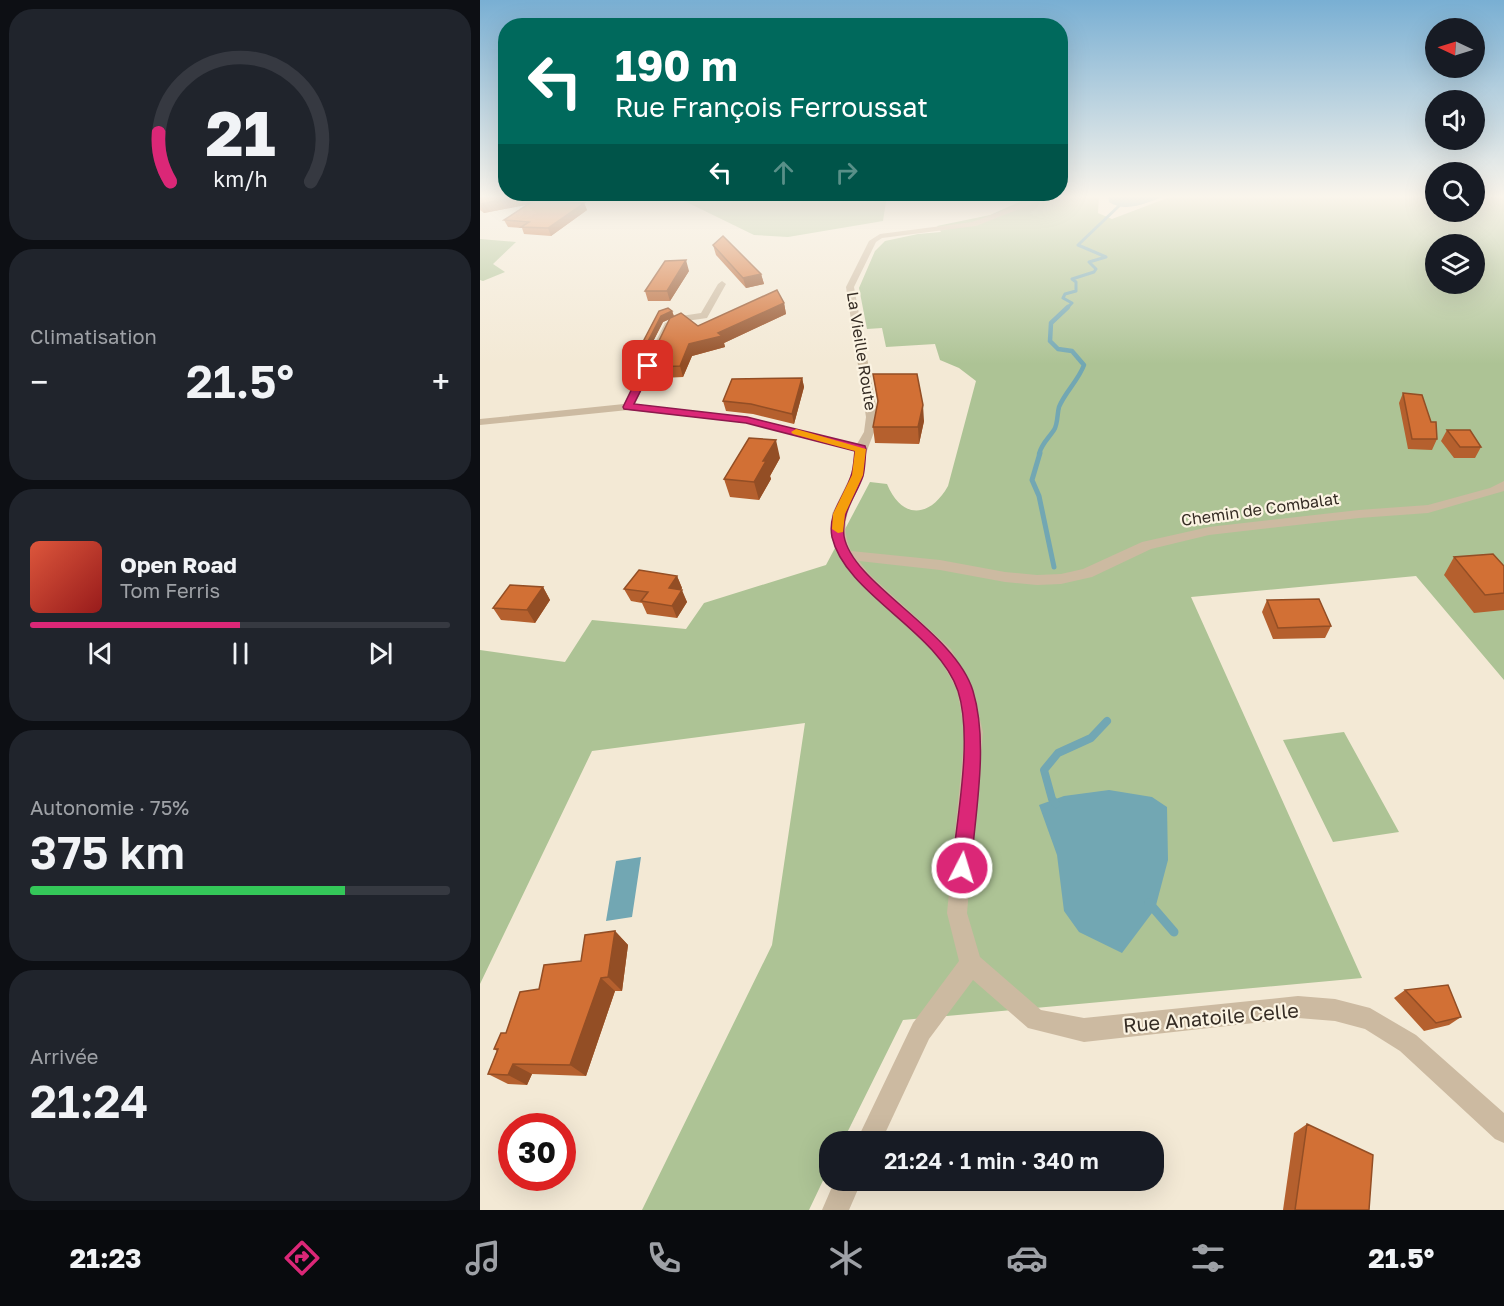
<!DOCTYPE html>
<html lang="fr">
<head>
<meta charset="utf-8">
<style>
	:root { --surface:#171b24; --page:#20242c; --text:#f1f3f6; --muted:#9ea1a6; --line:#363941; --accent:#db2777 }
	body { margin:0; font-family:"Golos Text",sans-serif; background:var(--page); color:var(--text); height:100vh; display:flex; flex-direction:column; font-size:22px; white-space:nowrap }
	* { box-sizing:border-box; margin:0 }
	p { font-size:20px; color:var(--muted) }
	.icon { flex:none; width:33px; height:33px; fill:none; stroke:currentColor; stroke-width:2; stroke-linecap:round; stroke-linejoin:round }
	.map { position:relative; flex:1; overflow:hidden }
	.details { display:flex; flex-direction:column; gap:9px; padding:9px; background:#0d0f14; width:480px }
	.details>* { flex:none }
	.guide { position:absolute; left:18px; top:18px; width:570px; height:183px; border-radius:24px; box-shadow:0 6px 24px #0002; background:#00695c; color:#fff; overflow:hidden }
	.needle { width:39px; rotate:274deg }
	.controls { position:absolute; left:945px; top:18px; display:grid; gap:12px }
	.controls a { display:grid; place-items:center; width:60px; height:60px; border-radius:50%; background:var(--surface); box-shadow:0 6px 24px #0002; font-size:30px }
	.speed { position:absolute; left:18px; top:1113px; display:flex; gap:12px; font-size:30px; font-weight:700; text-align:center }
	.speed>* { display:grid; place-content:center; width:78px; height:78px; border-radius:50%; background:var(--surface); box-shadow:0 6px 24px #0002; line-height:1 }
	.speed .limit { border:9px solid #d22; background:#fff; color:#111 }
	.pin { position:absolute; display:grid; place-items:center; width:51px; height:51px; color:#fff; margin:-26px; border-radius:12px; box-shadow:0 3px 9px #0006 }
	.me { position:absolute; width:66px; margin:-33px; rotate:5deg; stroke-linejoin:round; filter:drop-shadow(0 0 4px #0008) }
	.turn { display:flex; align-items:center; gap:21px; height:126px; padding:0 18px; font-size:27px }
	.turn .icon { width:78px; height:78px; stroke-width:2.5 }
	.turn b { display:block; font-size:42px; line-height:51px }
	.lanes { display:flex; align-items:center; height:57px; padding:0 18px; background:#0003; justify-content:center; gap:30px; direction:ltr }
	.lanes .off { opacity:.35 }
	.big { font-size:45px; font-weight:600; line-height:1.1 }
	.details .widget { flex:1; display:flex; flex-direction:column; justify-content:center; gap:9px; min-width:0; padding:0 21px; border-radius:24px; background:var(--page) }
	.details .dial { align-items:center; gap:0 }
	.dial svg { height:156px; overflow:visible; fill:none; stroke:var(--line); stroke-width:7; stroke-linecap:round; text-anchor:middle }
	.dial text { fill:var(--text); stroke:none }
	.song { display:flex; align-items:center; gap:18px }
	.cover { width:72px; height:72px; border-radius:9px; background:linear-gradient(135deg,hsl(10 70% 55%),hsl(0 70% 35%)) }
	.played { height:6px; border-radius:3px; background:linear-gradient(90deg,var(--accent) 50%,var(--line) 50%) }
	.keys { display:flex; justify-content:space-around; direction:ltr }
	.heat { display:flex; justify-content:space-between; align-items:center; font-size:33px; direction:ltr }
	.charge { height:9px; border-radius:4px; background:linear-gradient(90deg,#34c759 75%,var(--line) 0) }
	.trip { position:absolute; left:339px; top:1131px; width:345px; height:60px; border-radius:24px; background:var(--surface); box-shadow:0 6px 24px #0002; font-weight:600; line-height:60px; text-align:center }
	.tabs { display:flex; height:96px; justify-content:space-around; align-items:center; background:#090b0e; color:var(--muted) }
	.tabs .icon { width:42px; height:42px }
	.tabs .selected { color:var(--accent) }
	.tabs b { font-size:27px; color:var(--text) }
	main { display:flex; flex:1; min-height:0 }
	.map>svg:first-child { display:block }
	.green { fill:#adc395; fill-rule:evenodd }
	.water { fill:#72a7b3 }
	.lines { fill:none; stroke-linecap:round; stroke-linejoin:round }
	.stream-far4 { stroke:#72a7b3; stroke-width:3 }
	.stream-far3 { stroke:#72a7b3; stroke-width:4.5 }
	.stream-far2 { stroke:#72a7b3; stroke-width:5 }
	.stream-far1 { stroke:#72a7b3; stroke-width:8 }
	.stream { stroke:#72a7b3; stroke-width:9 }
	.minor { fill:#ccbaa1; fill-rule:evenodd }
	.wall { fill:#b5602e }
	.shaded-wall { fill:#934e25 }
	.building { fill:#d27035; stroke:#934e25; stroke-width:1.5 }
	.route { fill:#db2777; stroke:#8e194d; stroke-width:1.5 }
	.slow { fill:#f59e0b }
	.labels { text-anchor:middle; stroke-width:4.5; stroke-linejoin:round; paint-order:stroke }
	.street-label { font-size:16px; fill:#352c24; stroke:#fbf3e2 }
	.near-street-label { font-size:20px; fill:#352c24; stroke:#fbf3e2 }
</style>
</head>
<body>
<main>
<section class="details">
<div class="widget dial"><svg viewBox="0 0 100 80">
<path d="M14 69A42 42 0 1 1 86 69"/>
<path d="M14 69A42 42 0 0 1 8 44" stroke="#db2777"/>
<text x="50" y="56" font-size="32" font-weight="700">21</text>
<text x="50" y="72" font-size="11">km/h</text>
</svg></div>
<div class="widget"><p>Climatisation</p>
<div class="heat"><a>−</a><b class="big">21.5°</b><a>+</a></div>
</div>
<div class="widget">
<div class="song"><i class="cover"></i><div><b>Open Road</b><p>Tom Ferris</p></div></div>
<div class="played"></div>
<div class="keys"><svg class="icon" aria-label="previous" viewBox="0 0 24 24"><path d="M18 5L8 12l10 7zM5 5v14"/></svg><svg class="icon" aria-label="pause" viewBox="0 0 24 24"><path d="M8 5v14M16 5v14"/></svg><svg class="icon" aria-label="next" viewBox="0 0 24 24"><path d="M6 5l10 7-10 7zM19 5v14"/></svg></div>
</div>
<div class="widget"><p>Autonomie · 75%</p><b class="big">375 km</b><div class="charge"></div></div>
<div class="widget"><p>Arrivée</p><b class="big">21:24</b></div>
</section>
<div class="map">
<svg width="1024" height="1210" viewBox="0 0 1024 1210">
	<rect width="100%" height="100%" fill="#f3e9d5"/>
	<!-- green -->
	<path class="green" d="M192,195H407L403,221L308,237L274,235Z
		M555,195H619L618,213L632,219L695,195H955L956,212H994L995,195H1024V680L936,576L711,597L882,978L423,1020L363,1141L350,1142L349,1168L329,1210H162L292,945L325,723L112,751L0,984V650L85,662L112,620L206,629L224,603L346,565L390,482L407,484C422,520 450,518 468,486L496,381L479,368L460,360L455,344L406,347L402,328L387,329L379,288L395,251L405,241L438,234L461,232L457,226L510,215ZM956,244H994V284H956Z
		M0,239L36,242L13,264L25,272L3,281L0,280Z
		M864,732L919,832L853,842L803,740Z"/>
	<!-- water -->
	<path class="water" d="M628,195H688C670,201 647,214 629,202Z
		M629,790L672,797L687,807L688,860L675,909L642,953L599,932L584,911L577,855L559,805L584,796Z
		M161,857L152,917L126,921L136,861Z"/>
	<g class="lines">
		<!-- stream-far4 -->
		<path class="stream-far4" d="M587,308L592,303L583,298L585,294L596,291V282L592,279L614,272L616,269L609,262L626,257L598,245L642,203"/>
		<!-- stream-far3 -->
		<path class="stream-far3" d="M559,454C562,443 568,439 574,430C578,424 577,414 579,407C585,392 598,381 604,365L592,351L578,349L570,341L571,323L588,307"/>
		<!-- stream-far2 -->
		<path class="stream-far2" d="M560,453L552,480L559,496L574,567"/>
		<!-- stream-far1 -->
		<path class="stream-far1" d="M576,804L572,799L564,770L578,753L611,738L627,721"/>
		<!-- stream -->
		<path class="stream" d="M669,903L694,932"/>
		<!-- minor -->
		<path class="minor" d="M565,195H575L496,226L402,238L396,242L374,287L398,417C396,429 392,437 388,448C384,457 386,467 383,476C373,506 357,517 371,551L460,560L525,572L557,575L581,574L603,569L662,542L729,527L879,510L948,505L1010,488L1024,481V491L948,513L879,518L729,535L671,549L612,577L581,584L557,585L525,582L460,570L379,561L390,575L471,649L493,690L503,732L487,913L500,957L561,1010L604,1018L818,996L855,999L890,1008L936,1035L1024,1113V1143L1015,1139L920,1051L885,1029L855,1021L818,1018L604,1042L548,1028L493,980L449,1039L401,1142H376L433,1023L479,961L467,913L485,732L477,690L459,657L380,583L359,555L351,536L352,514L371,475L375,451L267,423L148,410L0,425V419L144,404L185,323L201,316L221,313L238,284L242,281L246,284L227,318L206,321L192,327L155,404L267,417L377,444L384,432L386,417L366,287L389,241L400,234L492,222Z
			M355,1180H382L369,1210H342Z"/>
	</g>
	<!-- wall -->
	<path class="wall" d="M0,195H48L51,202L104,203L107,210L71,236L44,234L42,228L28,227L24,220L48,204L4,213L0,210Z
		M233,245L281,274L284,284L266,288L236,255Z
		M209,271L190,301H168L165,291Z
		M304,303L306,314L244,343L245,347L212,356L203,377L183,378L179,367L180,364H177L173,353L190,319L183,322L161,365H156L154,359L179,311H192L194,316L218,326Z
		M393,374L444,421L439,444L395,443L393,427L398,404Z
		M322,378L324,387L314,424L273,414L246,411L243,401Z
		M923,393L951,422L957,439L952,450L928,449L919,403Z
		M967,430L1001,447L995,458H974L961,441Z
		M300,458L290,476L291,479L279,500L250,497L244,479Z
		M974,557L1024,566V610L994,613L964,575Z
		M197,576L202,588L201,590L207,602L197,618L167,614L162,603L151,601L144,589Z
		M63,587L70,600L55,623L21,620L13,608Z
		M787,600L851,626L845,638L793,639L782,612Z
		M135,931L148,945L142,991H135L106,1076L52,1074L47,1085L28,1084L8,1074L17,1051L14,1049L59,989L101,961Z
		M925,990L981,1017L969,1025L944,1031L914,998Z
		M827,1124L889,1210H803L814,1133Z"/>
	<!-- shaded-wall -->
	<path class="shaded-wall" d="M48,195L51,204L4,213L0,204Z
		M104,203L107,210L71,236L68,228Z
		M206,260L209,271L190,301L187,291Z
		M281,274L284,284L266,288L263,278Z
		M304,303L306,314L244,343L245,347L212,356L203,377L200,366L209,344L238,333Z
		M192,311L194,317L183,322L161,365L159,359L181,316Z
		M322,378L324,387L314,424L312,414Z
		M443,405L444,421L439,444L438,427Z
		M296,440L300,458L290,476L291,479L279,500L274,482L283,461Z
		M197,576L202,588L194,600L189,588Z
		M63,587L70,600L55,623L47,610Z
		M202,590L207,602L197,618L192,606Z
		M135,931L148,945L142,991L128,977Z
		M121,978L135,991L106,1076L90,1065Z
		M33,1064L52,1074L47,1085L28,1075Z"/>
	<!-- building -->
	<path class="building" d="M0,195H46L0,204Z
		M53,201L104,203L68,228L41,227L49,222L24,220Z
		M243,236L281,274L263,278L233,245Z
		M206,260L187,291H165L185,261Z
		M297,290L304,303L238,333L242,336L209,344L200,366L179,367L186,353H173L190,318L201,313L218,326Z
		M188,308L192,311L181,316L159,359H154L179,311Z
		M393,374H437L443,405L438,427H393L398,401Z
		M322,378L312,414L271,404L243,401L252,379Z
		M923,393L942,395L951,422H956L957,439H932Z
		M967,430H990L1001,447H980Z
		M269,438L296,440L283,461H286L274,482L244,479Z
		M1013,554L1024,566V593L1005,595L974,557Z
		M159,570L197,576L189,588L202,590L192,606L161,601L168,592L144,589Z
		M30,585L63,587L47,610L13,608Z
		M839,599L851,626L798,628L787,600Z
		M135,931L128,977L121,978L90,1065L33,1064L28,1075L8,1074L18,1049H14L21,1033H26L40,992L59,989L64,965L101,961L105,935Z
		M968,985L981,1017L956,1023L925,990Z
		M827,1124L893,1155L889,1210H815Z"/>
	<!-- sky -->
	<linearGradient id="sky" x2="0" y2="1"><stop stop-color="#79afd3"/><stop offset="0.54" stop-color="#faf5ec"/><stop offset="1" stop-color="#faf5ec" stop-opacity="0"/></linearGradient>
	<rect width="1024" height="364" fill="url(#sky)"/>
	<!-- route -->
	<path class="route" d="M168,363L173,366L154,404L267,417L385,446L386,449C385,457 385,468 383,476C376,496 361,512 364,536C372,584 475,631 493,691C509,744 495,813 491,868L488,874L482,876L475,874L472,868C477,817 493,738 478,691C458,631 365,594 352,537C347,512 366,496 372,473C374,466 374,458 375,451L266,423L144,409L143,407L163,366Z"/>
	<!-- slow -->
	<path class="slow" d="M316,429L386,449L383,475L365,514L363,532L358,533L352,529L353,514L372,475L375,451L313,434L311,432Z"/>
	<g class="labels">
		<!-- street labels -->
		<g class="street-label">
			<text transform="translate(382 351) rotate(81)" y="6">La Vieille Route</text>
			<text transform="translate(780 509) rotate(-8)" y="6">Chemin de Combalat</text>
		</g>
		<!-- near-street labels -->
		<g class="near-street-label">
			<text transform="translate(731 1018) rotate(-5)" y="7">Rue Anatoile Celle</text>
		</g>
	</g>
</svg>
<div class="controls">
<a><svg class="needle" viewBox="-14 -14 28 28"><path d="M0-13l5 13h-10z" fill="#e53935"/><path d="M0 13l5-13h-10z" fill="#9ea1a6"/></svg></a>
<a><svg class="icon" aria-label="sound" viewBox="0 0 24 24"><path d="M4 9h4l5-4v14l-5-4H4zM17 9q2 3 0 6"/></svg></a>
<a><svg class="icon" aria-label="search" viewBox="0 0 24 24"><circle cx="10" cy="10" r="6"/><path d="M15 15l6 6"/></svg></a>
<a><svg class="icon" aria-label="layers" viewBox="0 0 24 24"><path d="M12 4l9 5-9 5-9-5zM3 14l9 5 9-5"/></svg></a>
</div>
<div class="speed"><div class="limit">30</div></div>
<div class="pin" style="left:168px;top:366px;background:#d93025"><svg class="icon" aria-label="arrive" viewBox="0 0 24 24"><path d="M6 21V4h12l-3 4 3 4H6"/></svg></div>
<svg class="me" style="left:482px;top:868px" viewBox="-20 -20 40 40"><circle r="17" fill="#db2777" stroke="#fff" stroke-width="3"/><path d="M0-11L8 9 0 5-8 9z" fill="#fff"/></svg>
<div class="trip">21:24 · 1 min · 340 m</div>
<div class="guide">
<div class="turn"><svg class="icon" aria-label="left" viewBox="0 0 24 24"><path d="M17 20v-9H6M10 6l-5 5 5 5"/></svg><div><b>190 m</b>Rue François Ferroussat</div></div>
<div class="lanes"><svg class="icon" aria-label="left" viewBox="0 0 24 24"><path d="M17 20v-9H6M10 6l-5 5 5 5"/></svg><svg class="icon off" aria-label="ahead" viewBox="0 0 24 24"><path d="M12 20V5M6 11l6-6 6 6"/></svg><svg class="icon off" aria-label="right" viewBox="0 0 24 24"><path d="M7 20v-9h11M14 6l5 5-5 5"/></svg></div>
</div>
</div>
</main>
<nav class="tabs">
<b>21:23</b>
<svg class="icon selected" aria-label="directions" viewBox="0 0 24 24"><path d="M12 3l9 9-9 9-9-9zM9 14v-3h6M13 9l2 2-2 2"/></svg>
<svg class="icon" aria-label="music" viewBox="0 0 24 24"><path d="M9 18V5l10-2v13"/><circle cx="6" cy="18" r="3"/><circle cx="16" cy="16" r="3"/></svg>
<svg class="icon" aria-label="phone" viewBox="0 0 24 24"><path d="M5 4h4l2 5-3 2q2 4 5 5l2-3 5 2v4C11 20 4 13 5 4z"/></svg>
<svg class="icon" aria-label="climate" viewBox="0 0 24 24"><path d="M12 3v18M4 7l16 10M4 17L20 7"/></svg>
<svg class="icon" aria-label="car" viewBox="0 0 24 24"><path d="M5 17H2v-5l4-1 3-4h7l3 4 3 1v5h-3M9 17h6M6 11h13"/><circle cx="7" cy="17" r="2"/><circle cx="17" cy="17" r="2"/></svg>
<svg class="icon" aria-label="filters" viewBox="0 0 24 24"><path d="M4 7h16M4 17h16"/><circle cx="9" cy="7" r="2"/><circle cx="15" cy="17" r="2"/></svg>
<b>21.5°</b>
</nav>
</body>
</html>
